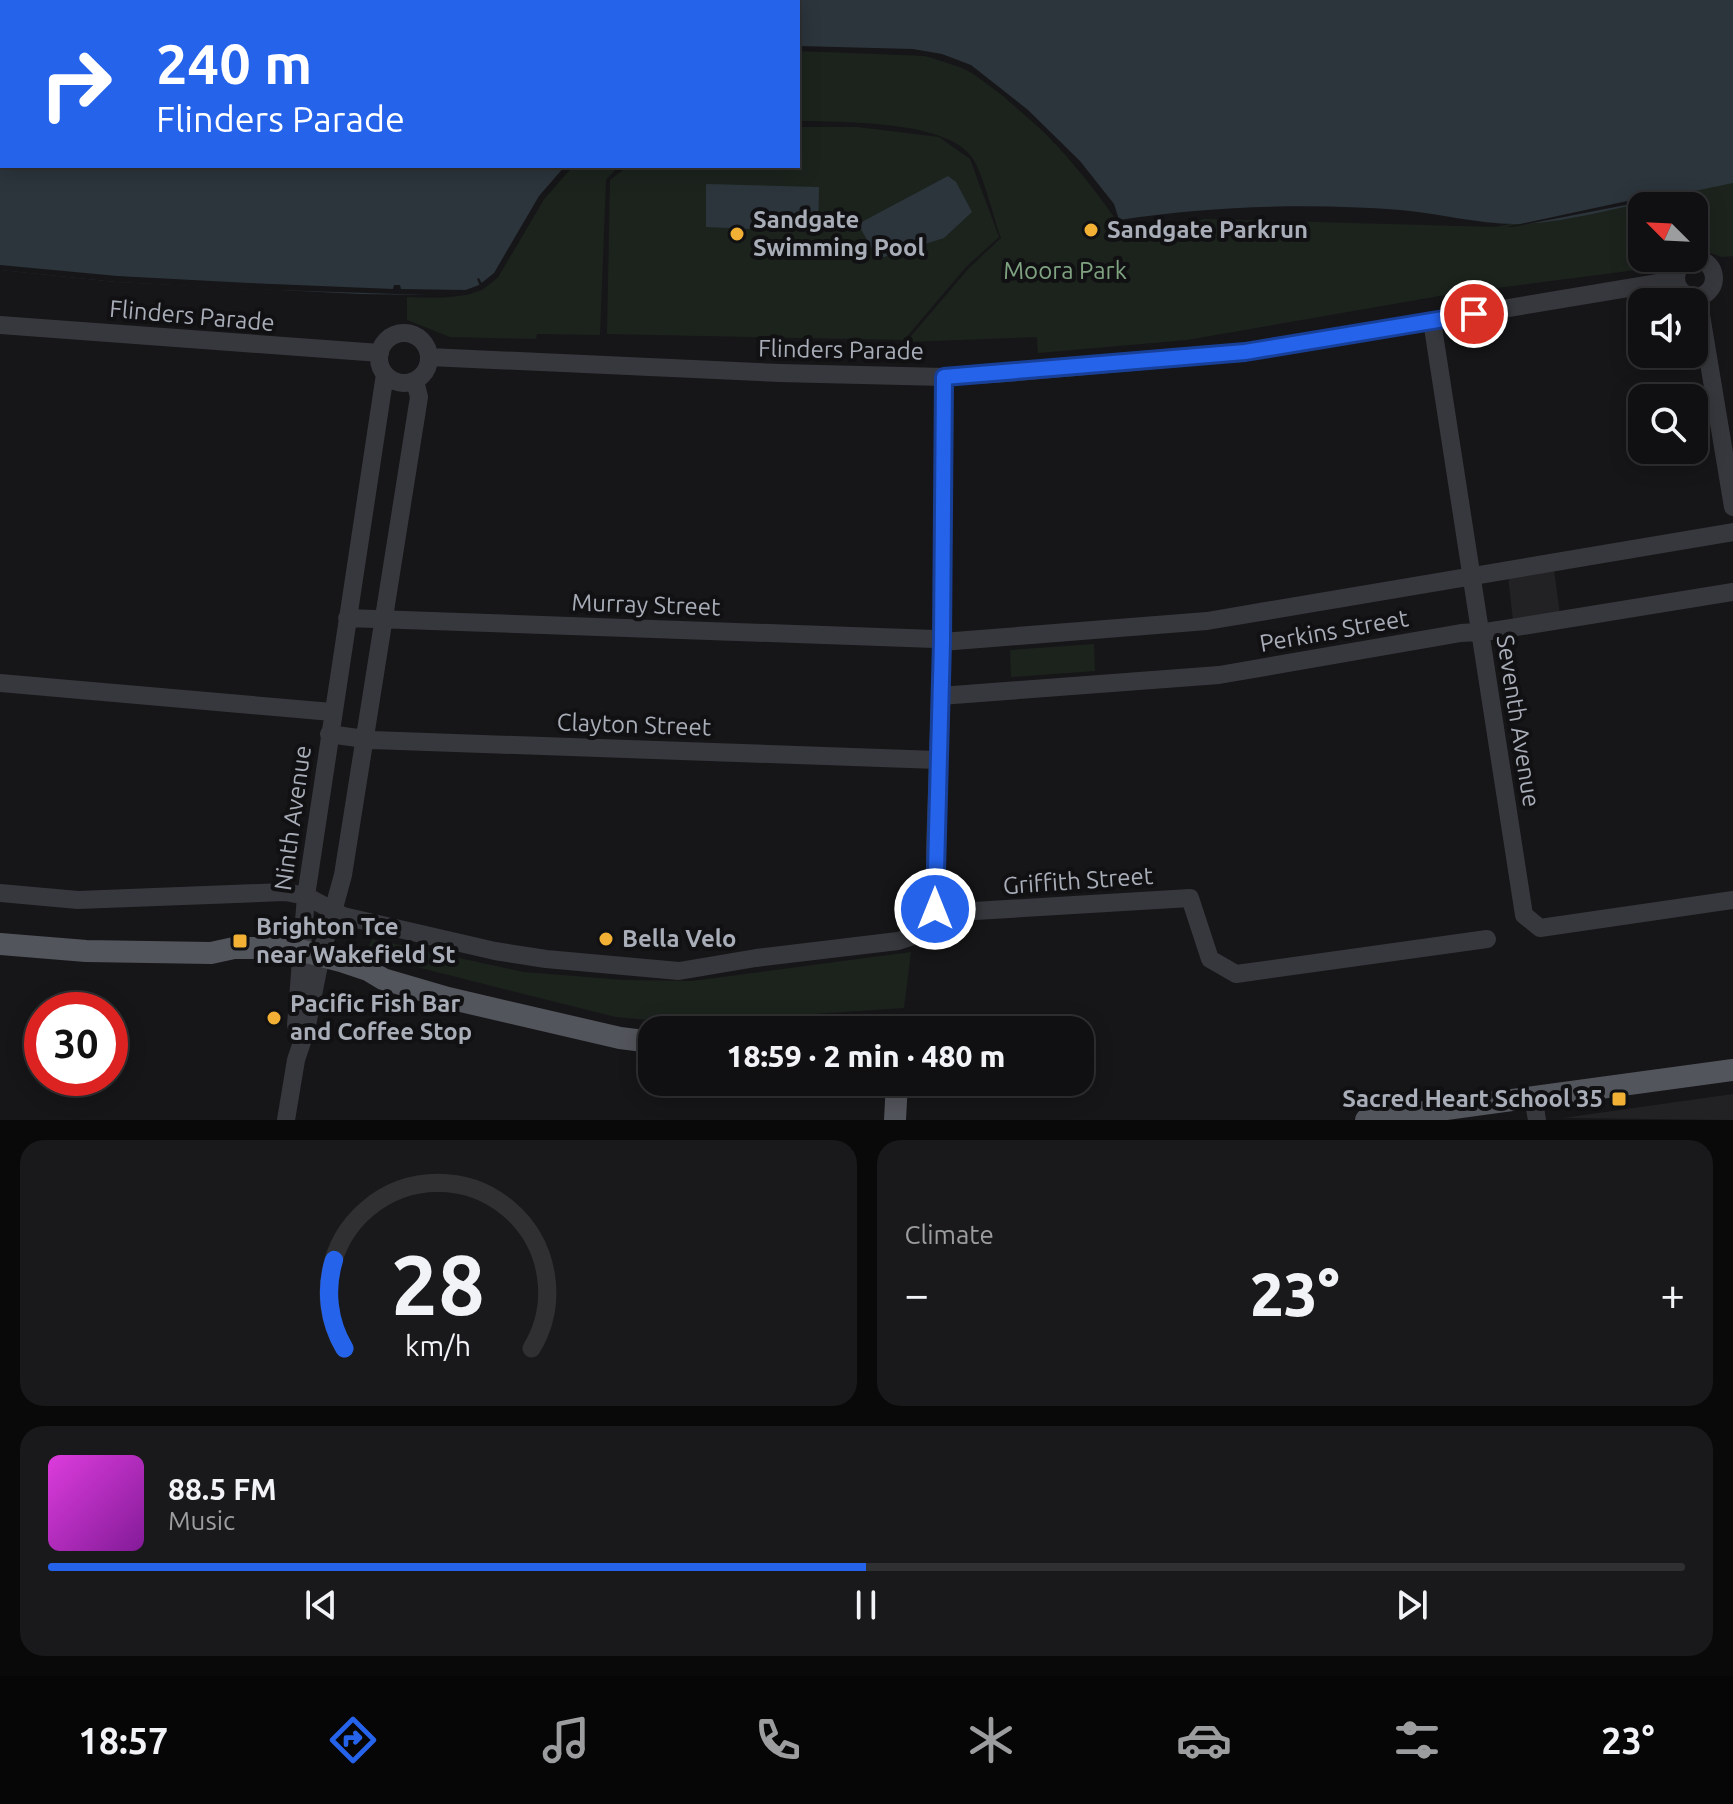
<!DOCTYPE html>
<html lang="en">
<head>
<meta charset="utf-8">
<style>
	:root { --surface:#101012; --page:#19191b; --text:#f1f3f6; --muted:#9c9d9f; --line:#303032; --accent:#2563eb }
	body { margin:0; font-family:Ubuntu,sans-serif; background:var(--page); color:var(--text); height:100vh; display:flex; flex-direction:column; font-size:30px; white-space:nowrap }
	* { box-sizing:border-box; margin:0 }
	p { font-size:26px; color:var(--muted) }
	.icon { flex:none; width:44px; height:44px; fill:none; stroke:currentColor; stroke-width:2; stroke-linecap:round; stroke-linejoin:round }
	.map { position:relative; height:1120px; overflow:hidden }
	.drawer { display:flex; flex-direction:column; gap:20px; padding:20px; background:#09090a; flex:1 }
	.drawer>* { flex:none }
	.hud { position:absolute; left:0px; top:0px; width:800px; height:168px; box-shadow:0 4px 20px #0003,0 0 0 2px var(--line); background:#2563eb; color:#fff; overflow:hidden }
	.needle { width:52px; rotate:294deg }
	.fabs { position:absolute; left:1628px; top:192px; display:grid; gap:16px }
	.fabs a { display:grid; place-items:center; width:80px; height:80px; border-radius:16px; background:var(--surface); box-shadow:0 4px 20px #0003,0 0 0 2px var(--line); font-size:40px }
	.speed { position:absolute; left:24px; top:992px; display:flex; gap:16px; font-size:40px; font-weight:700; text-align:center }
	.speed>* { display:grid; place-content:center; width:104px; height:104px; border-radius:50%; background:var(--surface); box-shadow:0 4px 20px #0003,0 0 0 2px var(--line); line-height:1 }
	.speed .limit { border:12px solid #d22; background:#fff; color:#111 }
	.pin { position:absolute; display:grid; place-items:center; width:68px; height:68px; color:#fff; margin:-34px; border:4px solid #fff; border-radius:50%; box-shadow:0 2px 8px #0007 }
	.me { position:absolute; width:88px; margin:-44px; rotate:0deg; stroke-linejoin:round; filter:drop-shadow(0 0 6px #0008) }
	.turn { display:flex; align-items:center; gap:28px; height:168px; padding:0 24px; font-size:36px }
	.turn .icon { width:104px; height:104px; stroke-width:2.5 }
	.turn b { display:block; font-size:56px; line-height:68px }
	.big { font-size:60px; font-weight:800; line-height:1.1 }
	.drawer .card { flex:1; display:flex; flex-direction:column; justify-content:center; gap:12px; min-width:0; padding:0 28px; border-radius:24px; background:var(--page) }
	.drawer .dial { align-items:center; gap:0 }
	.dial svg { height:208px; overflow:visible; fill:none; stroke:var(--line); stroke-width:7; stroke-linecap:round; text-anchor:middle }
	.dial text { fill:var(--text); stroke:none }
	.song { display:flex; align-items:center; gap:24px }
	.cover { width:96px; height:96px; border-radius:12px; background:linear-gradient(135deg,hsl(300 70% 55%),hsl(290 70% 35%)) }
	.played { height:8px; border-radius:4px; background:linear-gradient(90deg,var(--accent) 50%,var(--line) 50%) }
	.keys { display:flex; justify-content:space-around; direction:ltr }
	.heat { display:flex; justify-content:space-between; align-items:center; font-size:44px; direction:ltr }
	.drawer .tiles { flex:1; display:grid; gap:20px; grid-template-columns:1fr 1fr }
	.card:last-child { grid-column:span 2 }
	.trip { position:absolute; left:638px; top:1016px; width:456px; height:80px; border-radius:24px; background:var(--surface); box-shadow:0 4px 20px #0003,0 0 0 2px var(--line); font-weight:800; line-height:80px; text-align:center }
	.menu { display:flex; height:128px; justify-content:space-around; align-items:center; background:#060607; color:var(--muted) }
	.menu .icon { width:56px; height:56px }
	.menu .current { color:var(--accent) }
	.menu b { font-size:36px; color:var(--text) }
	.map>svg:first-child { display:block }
	.built { fill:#222225 }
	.green { fill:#1c231d }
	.water { fill:#2c353c }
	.pier { fill:#161618 }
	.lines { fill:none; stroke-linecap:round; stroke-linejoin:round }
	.minor { stroke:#37383d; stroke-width:18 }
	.major { stroke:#53555c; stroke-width:22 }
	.route-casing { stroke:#184099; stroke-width:20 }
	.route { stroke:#2563eb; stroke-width:14 }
	.poi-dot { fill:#f2b134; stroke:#111113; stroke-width:3 }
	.labels { text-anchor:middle; stroke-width:8; stroke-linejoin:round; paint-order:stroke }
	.poi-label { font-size:24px; font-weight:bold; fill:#a8adb8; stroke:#111113; text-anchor:start }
	.park-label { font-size:24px; fill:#7fa381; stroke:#111113 }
	.street-label { font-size:24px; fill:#a8adb8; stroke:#111113 }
</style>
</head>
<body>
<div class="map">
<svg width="1733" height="1120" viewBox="0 0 1733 1120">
	<rect width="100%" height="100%" fill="#161618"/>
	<!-- built -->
	<path class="built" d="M1554,570L1560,614L1513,621L1508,576Z
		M1733,1094V1120L1563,1118Z"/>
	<!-- green -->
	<path class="green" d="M798,51C844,52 894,48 938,59C1008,76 1093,182 1130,241L1204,219L1495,227L1733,178V256L1722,257L1694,248V206H1642V258H1675L1667,266L1451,294L1187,340L1038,353L1037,337L906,342L969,268L1001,238C994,219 982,169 971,156C944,120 841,122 798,121Z
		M798,127H857L939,137L970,159L999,237L966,267L904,340L607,334L610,180L628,166H798Z
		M573,166H619L606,180L600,335L537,334L536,339L450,337L407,320V297C439,298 474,301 498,277L544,199Z
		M1094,644L1095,671L1011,677L1010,650Z
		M372,939L524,972L624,980L692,981L911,952L904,1008L678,1023L616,1017L365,954Z"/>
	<!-- water -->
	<path class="water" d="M0,0H1733V183L1685,193L1687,206H1674L1671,196C1624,206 1563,224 1515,224C1477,224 1438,213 1400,210C1307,203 1211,206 1119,220L1087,175L1026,112L969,68L927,54L798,49V2H2V166H569L542,198L502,266L483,286L479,278L477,279L481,288L426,295L360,294L116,282L0,270Z
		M948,176L956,182L972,212L944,238L878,259L858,224Z
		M706,184L819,187L818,232L706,227Z"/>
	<!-- pier -->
	<path class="pier" d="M798,46L913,49L942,54L971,65L1028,110L1080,161L1114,204L1120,223L1086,176L1045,133L1003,96L968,70L926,56L798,51Z
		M565,166H573L544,199L498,277L482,290L467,295L426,297V295L248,289L116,282L0,270V265L117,276L249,283L393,289L394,285H400L401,289L466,290L479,285L494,273L539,196Z
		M1669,192L1672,196L1513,227H1506Z"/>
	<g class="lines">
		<!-- minor -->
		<path class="minor" d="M1676 278a19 19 0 1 1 38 0a19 19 0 1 1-38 0Z
			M1698,297L1733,507
			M1432,321L1524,915L1540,928L1733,900
			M0,325L380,353
			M379 358a25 25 0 1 1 50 0a25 25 0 1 1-50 0Z
			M429,357L779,373L944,377L1007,373L1245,352L1676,280
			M347,618L935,639L942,642L1207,621L1733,532
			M0,683L332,712
			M940,696L1219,675L1461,633L1492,631L1733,592
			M329,734L372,740L937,760
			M0,893L78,900L285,892L306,896L343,916L495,951L546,959L679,971L756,958L898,941L935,929L958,912L1190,898L1210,959L1236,974L1487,939
			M935,929V849L942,642L944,377
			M296,1025L306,896L385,374
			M1533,1097L1537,1120
			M286,1120L296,1060L306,1030L321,955L343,875L419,397L415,381"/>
		<!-- major -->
		<path class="major" d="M0,944L86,951L211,953L234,948H278L303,951L341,961L368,970L383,979L448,998L620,1038L652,1042
			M895,1120L897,1082
			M1366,1120L1733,1070"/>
	</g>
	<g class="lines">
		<!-- route casing -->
		<g class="route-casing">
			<path id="route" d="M935,909L942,642L944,377L1245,352L1474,314"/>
		</g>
		<!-- route -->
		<use href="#route" class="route"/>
	</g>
	<!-- markers -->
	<g class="poi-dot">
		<circle cx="1091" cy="230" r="8"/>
		<circle cx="737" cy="234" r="8"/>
		<circle cx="606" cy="939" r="8"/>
		<rect x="232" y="933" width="16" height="16" rx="4"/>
		<circle cx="274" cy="1018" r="8"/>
		<rect x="1611" y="1091" width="16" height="16" rx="4"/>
	</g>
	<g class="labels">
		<!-- poi labels -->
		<g class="poi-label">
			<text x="753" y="228">Sandgate<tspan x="753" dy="28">Swimming Pool</tspan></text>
			<text x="1107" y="238">Sandgate Parkrun</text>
			<text x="256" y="935">Brighton Tce<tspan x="256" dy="28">near Wakefield St</tspan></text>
			<text x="622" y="947">Bella Velo</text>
			<text x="290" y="1012">Pacific Fish Bar<tspan x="290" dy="28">and Coffee Stop</tspan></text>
			<text x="1603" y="1107" text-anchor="end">Sacred Heart School 35</text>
		</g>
		<!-- park labels -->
		<g class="park-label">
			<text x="1065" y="279">Moora Park</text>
		</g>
		<!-- street labels -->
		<g class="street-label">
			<text transform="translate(192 316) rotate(5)" y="8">Flinders Parade</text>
			<text transform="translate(841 350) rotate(1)" y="8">Flinders Parade</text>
			<text transform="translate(646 605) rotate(2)" y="8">Murray Street</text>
			<text transform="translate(1334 631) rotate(-10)" y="8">Perkins Street</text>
			<text transform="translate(1518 721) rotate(81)" y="8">Seventh Avenue</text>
			<text transform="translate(634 725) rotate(2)" y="8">Clayton Street</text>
			<text transform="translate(293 818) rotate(-82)" y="8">Ninth Avenue</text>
			<text transform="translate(1078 881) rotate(-4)" y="8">Griffith Street</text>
		</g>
	</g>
</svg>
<div class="fabs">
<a><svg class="needle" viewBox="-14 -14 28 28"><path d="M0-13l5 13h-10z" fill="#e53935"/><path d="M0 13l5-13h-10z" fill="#9c9d9f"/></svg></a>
<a><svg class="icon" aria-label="sound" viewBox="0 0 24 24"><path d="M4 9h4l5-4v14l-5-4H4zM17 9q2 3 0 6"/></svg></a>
<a><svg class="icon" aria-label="search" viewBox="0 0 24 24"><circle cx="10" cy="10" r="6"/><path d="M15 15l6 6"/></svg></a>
</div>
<div class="speed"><div class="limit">30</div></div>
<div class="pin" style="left:1474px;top:314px;background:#d93025"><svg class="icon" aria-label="arrive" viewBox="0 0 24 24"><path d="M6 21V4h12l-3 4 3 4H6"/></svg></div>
<svg class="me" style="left:935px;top:909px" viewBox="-20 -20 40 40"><circle r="17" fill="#2563eb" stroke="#fff" stroke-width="3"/><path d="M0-11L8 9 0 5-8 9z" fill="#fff"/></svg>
<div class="trip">18:59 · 2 min · 480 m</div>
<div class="hud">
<div class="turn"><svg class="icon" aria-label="right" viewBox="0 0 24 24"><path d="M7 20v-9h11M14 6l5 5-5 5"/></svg><div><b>240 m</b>Flinders Parade</div></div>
</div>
</div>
<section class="drawer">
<div class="tiles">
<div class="card dial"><svg viewBox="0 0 100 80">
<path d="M14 69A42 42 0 1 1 86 69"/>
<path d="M14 69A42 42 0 0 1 10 35" stroke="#2563eb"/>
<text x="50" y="56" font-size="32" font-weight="700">28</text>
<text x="50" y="72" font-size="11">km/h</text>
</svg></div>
<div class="card"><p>Climate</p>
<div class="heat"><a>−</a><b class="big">23°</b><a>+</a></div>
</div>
<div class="card">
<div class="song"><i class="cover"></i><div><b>88.5 FM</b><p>Music</p></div></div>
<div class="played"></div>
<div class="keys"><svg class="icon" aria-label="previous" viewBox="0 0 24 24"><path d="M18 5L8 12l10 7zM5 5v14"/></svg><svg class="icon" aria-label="pause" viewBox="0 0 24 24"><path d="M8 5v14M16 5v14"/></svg><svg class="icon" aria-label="next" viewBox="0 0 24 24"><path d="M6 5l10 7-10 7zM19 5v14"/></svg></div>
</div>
</div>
</section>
<nav class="menu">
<b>18:57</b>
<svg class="icon current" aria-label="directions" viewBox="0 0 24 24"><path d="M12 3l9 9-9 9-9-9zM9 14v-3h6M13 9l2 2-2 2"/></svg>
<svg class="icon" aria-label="music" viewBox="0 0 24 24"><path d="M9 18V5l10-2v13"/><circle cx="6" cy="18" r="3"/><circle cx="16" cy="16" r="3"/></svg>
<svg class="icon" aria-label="phone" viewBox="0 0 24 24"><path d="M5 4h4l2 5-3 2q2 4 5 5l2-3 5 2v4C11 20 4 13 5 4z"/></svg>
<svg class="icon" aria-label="climate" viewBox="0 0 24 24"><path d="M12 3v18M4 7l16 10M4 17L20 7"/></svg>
<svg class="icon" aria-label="car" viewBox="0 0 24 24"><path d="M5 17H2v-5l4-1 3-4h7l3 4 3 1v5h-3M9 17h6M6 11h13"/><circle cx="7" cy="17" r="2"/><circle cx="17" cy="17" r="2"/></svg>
<svg class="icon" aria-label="filters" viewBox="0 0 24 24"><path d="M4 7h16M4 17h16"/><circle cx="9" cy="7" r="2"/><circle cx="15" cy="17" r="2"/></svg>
<b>23°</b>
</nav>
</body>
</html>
